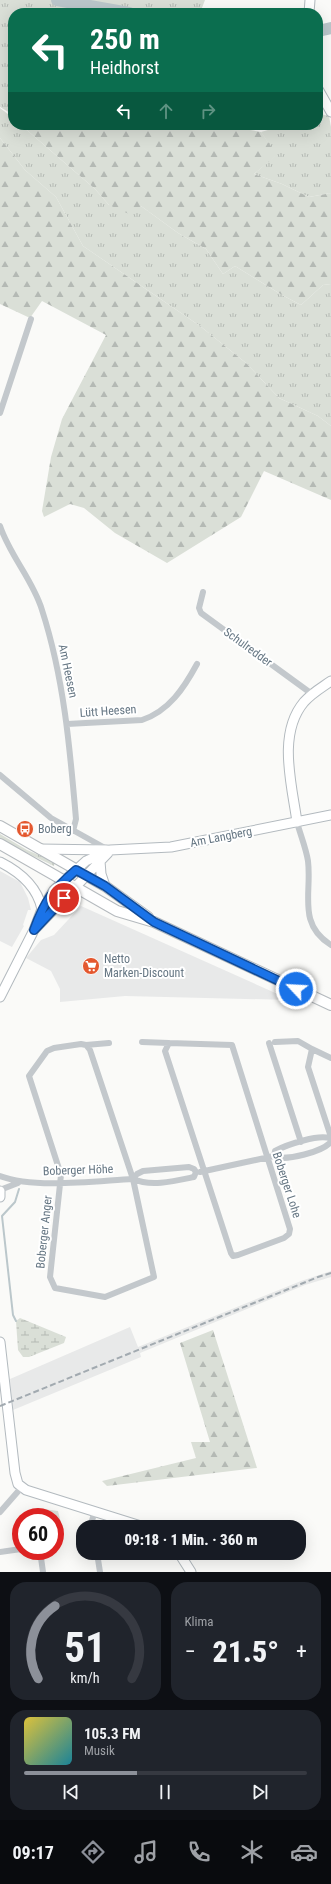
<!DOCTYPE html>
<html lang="de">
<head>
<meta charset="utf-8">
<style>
	:root { --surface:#171b24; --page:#20242c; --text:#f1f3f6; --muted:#9ea1a6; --line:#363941; --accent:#8c9099 }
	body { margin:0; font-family:"Roboto Condensed",sans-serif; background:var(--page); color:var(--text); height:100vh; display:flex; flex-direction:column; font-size:15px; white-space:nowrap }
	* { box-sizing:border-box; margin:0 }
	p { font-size:13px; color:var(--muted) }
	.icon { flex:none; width:22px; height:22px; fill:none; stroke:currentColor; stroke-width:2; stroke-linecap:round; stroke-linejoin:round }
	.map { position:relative; height:1572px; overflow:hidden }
	.details { display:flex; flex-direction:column; gap:10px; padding:10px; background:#0d0f14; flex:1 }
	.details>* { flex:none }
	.banner { position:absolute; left:8px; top:8px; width:315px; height:122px; border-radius:16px; box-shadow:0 4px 16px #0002; background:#0b6e4f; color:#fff; overflow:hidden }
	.speed { position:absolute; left:12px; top:1508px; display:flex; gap:8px; font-size:20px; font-weight:700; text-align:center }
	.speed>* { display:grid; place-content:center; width:52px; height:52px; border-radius:50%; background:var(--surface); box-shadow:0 4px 16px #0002; line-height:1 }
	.speed .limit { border:6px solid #d22; background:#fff; color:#111 }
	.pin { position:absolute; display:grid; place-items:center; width:34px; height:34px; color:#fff; margin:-17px; border:2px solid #fff; border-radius:50%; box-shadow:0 1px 4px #0007 }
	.me { position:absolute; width:44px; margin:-22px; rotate:295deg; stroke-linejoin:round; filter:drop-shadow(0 0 3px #0008) }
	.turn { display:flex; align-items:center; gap:14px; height:84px; padding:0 16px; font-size:18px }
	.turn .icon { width:52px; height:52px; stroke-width:2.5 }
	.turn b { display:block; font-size:28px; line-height:34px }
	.lanes { display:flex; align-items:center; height:38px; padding:0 16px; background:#0003; justify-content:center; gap:20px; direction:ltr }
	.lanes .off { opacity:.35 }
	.big { font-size:30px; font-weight:800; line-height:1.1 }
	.details .widget { flex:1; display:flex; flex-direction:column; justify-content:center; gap:6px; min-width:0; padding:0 14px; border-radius:16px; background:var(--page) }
	.details .dial { align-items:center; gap:0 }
	.dial svg { height:104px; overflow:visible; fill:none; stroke:var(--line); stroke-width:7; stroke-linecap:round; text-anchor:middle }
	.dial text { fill:var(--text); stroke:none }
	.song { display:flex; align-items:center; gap:12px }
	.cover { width:48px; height:48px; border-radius:6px; background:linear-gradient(135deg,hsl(50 70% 55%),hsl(190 70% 35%)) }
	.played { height:4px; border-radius:2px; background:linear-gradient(90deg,var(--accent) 40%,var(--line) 40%) }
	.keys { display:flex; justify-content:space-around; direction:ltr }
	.heat { display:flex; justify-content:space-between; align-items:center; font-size:22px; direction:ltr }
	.details .tiles { flex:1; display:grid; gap:10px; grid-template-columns:1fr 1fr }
	.widget:last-child { grid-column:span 2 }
	.trip { position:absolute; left:76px; top:1520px; width:230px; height:40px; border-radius:16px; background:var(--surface); box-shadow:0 4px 16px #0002; font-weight:800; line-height:40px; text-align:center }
	.menu { display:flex; height:64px; justify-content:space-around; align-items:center; background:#090b0e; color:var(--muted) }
	.menu .icon { width:28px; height:28px }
	.menu .selected { color:var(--accent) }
	.menu b { font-size:18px; color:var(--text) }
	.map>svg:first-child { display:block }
	.built { fill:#e8e9e9 }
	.grass { fill:url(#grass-tufts) }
	.forest { fill:url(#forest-firs) }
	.wetland { fill:url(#wetland-marsh) }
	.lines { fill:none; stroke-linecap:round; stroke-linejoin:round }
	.stream { stroke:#bbc7cb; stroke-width:2 }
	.river { stroke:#bbc7cb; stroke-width:12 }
	.secondary-casing { stroke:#b3babf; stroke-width:11 }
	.primary-casing { stroke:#b5babe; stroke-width:12 }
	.street { stroke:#c3c8cc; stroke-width:6 }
	.secondary { stroke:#fff; stroke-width:9 }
	.primary { stroke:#fff; stroke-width:10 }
	.rail { stroke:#a2aab0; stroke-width:2; stroke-dasharray:6 3; stroke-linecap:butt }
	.route-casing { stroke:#114b97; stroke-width:10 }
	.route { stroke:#1a73e8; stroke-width:7 }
	.labels { text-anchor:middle; stroke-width:4; stroke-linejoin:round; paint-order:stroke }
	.street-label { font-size:12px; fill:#657683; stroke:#fff }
	.poi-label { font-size:12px; fill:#657683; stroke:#fff; text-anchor:start }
</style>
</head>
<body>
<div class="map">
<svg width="331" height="1572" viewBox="0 0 331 1572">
	<defs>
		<pattern id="grass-tufts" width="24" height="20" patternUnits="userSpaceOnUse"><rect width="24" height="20" fill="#dadfd7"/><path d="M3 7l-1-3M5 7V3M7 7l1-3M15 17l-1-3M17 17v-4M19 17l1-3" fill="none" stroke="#b4b9b4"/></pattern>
		<pattern id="forest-firs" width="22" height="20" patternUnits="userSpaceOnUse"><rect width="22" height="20" fill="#dadfd7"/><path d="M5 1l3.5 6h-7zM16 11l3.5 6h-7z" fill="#b4b9b4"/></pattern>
		<pattern id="wetland-marsh" width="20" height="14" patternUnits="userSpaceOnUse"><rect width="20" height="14" fill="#dadfd7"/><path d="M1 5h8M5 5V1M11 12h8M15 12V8" fill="none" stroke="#b4b9b4"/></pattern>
	</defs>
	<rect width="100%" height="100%" fill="#fafaf8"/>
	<!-- built -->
	<path class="built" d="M0,871L20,882L28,898L31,910H28L23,925L24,926L12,947L0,941Z
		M81,906L291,1000L125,996L60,1002V989L51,971L26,958L41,940L54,935Z
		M331,1271V1277L305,1285L140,1353L141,1357L13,1410L10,1379L130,1327L138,1347L301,1281Z"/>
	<!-- grass -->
	<path class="grass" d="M0,0H51L86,7L80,13H13L12,114L0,107Z
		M71,0H205L200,13H141L109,9Z
		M331,24V33L318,37V26Z
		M0,108L13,118V125H21L95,189L109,205L141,206L178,233L206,249L223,274L235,266L282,295L301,305L323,285L331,284V426L318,416L279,398L246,363L200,326L83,246L56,197L25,170L0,138Z
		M320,114L329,116L331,127V193L309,197L282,184L254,174L276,155L261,132L285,125H318V115Z
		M0,834L27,850L55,862L54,866L0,840Z
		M43,1509L58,1511L62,1527L55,1528V1517H30L29,1513Z"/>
	<!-- forest -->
	<path class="forest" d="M86,7L131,13H80Z
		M21,125H147L173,130L199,126H227L261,132L277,155L254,174L282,184L309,197L331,193V284L323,285L301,305L282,295L235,266L223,274L206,249L178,233L141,206L129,214L109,205L95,189Z
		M0,138L25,170L56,197L83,246L200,326L246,363L279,398L318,416L331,426V500L264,471L241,517L167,563L115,533L84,508L70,504L44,517L42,511L51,457L62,419L106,335L42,301L30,318L0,304Z
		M213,1330L257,1468L107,1486L102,1481L196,1458L191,1442H210L180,1343Z"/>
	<!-- wetland -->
	<path class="wetland" d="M20,1318L66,1337L64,1343L29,1357H23L18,1350L16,1321Z"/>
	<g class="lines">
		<!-- stream -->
		<path class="stream" d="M16,1321L13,1315L2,1216L15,1202L19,1189"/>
		<!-- river -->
		<path class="river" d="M57,0L129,13
			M318,31L331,28"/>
		<!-- secondary casing -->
		<g class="secondary-casing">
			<path id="secondary" d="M309,13L310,0
				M318,89L331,112
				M297,822C292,785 277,734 304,702C312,693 321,688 331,681
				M40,849L107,850
				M100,861L101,874L105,886
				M0,862C20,872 37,886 42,909
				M35,929L108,853
				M0,997L34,930L42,909L54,890L86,861L110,850L171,847L331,815
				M0,1191V1197
				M0,1342L15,1473L18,1484L26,1490L144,1527
				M179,1553L191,1572"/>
		</g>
		<!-- primary casing -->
		<g class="primary-casing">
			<path id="primary" d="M0,826L105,886L148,917
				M0,844L117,911L154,922L331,1005"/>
		</g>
		<!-- street -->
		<path class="street" d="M0,413L31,319
			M0,526C10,556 33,580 42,610C64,678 70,749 76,819L73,831
			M203,592L199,608L201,613L312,694
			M67,724L142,720C169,711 184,688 197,664
			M0,775L51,818L105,848
			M297,822C300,834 306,848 308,861C312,893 297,924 331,945
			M142,1042L169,1043
			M275,1042L298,1041L312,1049
			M169,1043L232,1045L290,1229L289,1234L284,1238L238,1255L233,1256L231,1253L165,1051Z
			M269,1043L301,1142
			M81,1044L86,1045L90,1050L133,1179L154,1277L105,1297L55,1288L50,1277L61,1175L29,1076L47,1051L54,1048Z
			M86,1045L109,1043
			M331,1058L312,1049L308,1067L331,1137
			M274,1156L275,1151C286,1145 321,1133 331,1139
			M200,1172L274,1156C284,1162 326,1151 331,1141
			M0,1176C35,1189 95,1181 133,1179C151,1187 175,1181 194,1177L196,1172
			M133,1179L137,1174L143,1171L189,1167L194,1169L196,1172
			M0,1190L18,1183
			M0,1512L21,1488
			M90,1527L95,1511
			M40,1551L43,1572
			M0,1552L21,1549
			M97,1553L100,1572"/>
		<!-- secondary -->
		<use href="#secondary" class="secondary"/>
		<!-- primary -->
		<use href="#primary" class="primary"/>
		<!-- rail -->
		<path class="rail" d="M0,1406L318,1277L331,1273"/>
	</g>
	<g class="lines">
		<!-- route casing -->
		<g class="route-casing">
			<path id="route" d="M64,898L34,930C45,900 52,891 76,870L105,886L154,922L296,989"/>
		</g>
		<!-- route -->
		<use href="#route" class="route"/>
	</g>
	<!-- icons -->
	<defs>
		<g id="bus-disc" transform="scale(0.9)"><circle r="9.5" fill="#e4572e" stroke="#fff"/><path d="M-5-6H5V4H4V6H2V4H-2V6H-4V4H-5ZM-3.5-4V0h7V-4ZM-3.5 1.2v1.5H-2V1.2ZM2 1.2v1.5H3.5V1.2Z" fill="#fff"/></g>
		<g id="supermarket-disc" transform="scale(0.9)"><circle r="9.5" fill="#e4572e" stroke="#fff"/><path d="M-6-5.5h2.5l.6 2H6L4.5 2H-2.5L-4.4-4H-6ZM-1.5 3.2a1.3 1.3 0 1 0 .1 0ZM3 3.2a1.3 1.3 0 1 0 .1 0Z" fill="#fff"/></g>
	</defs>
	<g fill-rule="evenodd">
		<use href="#bus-disc" x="25" y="829"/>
		<use href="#supermarket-disc" x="91" y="966"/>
	</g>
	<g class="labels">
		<!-- street labels -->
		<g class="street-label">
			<text transform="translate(248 647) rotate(36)" y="4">Schulredder</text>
			<text transform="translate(68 671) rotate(78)" y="4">Am Heesen</text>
			<text transform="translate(108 711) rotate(-4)" y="4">Lütt Heesen</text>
			<text transform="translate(221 837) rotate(-11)" y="4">Am Langberg</text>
			<text transform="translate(78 1170) rotate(-2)" y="4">Boberger Höhe</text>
			<text transform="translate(287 1185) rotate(72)" y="4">Boberger Lohe</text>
			<text transform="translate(44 1232) rotate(-84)" y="4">Boberger Anger</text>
		</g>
		<!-- poi labels -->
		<g class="poi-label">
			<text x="38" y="833">Boberg</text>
			<text x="104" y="963">Netto<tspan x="104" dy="14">Marken-Discount</tspan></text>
		</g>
	</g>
</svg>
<div class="speed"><div class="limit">60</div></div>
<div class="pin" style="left:64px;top:898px;background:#d93025"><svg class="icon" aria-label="arrive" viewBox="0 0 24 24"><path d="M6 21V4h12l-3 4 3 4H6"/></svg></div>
<svg class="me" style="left:296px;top:989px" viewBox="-20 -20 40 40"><circle r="17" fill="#1a73e8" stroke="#fff" stroke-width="3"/><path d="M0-11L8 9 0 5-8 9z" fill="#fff"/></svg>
<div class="trip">09:18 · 1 Min. · 360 m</div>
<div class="banner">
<div class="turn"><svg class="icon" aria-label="left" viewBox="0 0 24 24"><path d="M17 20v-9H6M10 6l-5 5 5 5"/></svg><div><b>250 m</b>Heidhorst</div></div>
<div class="lanes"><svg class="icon" aria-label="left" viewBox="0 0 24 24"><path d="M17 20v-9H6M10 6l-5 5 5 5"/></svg><svg class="icon off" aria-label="ahead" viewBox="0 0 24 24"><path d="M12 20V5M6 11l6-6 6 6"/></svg><svg class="icon off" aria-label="right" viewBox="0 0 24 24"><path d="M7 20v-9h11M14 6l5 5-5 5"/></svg></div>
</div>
</div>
<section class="details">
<div class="tiles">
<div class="widget dial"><svg viewBox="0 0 100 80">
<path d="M14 69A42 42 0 1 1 86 69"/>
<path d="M14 69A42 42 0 0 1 27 13" stroke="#8c9099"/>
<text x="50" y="56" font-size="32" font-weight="700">51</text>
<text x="50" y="72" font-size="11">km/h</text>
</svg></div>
<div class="widget"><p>Klima</p>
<div class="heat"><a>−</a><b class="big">21.5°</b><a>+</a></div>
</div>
<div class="widget">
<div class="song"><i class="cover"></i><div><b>105.3 FM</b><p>Musik</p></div></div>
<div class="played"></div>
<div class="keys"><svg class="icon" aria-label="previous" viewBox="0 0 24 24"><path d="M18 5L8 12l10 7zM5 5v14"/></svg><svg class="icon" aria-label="pause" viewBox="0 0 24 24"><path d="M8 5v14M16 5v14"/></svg><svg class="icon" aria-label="next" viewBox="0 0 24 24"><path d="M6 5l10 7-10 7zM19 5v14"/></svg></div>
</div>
</div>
</section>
<nav class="menu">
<b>09:17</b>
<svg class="icon selected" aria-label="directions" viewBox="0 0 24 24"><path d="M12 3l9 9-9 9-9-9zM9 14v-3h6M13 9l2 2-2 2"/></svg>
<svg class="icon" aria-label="music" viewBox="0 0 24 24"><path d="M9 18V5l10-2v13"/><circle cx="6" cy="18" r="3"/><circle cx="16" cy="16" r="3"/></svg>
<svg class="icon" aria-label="phone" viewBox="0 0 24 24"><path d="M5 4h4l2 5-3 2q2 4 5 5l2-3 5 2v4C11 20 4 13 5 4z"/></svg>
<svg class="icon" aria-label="climate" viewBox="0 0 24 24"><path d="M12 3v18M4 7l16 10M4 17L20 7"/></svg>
<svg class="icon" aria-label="car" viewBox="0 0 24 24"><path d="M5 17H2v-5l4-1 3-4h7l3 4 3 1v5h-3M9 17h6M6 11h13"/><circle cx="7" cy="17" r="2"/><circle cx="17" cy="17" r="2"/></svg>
</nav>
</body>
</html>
